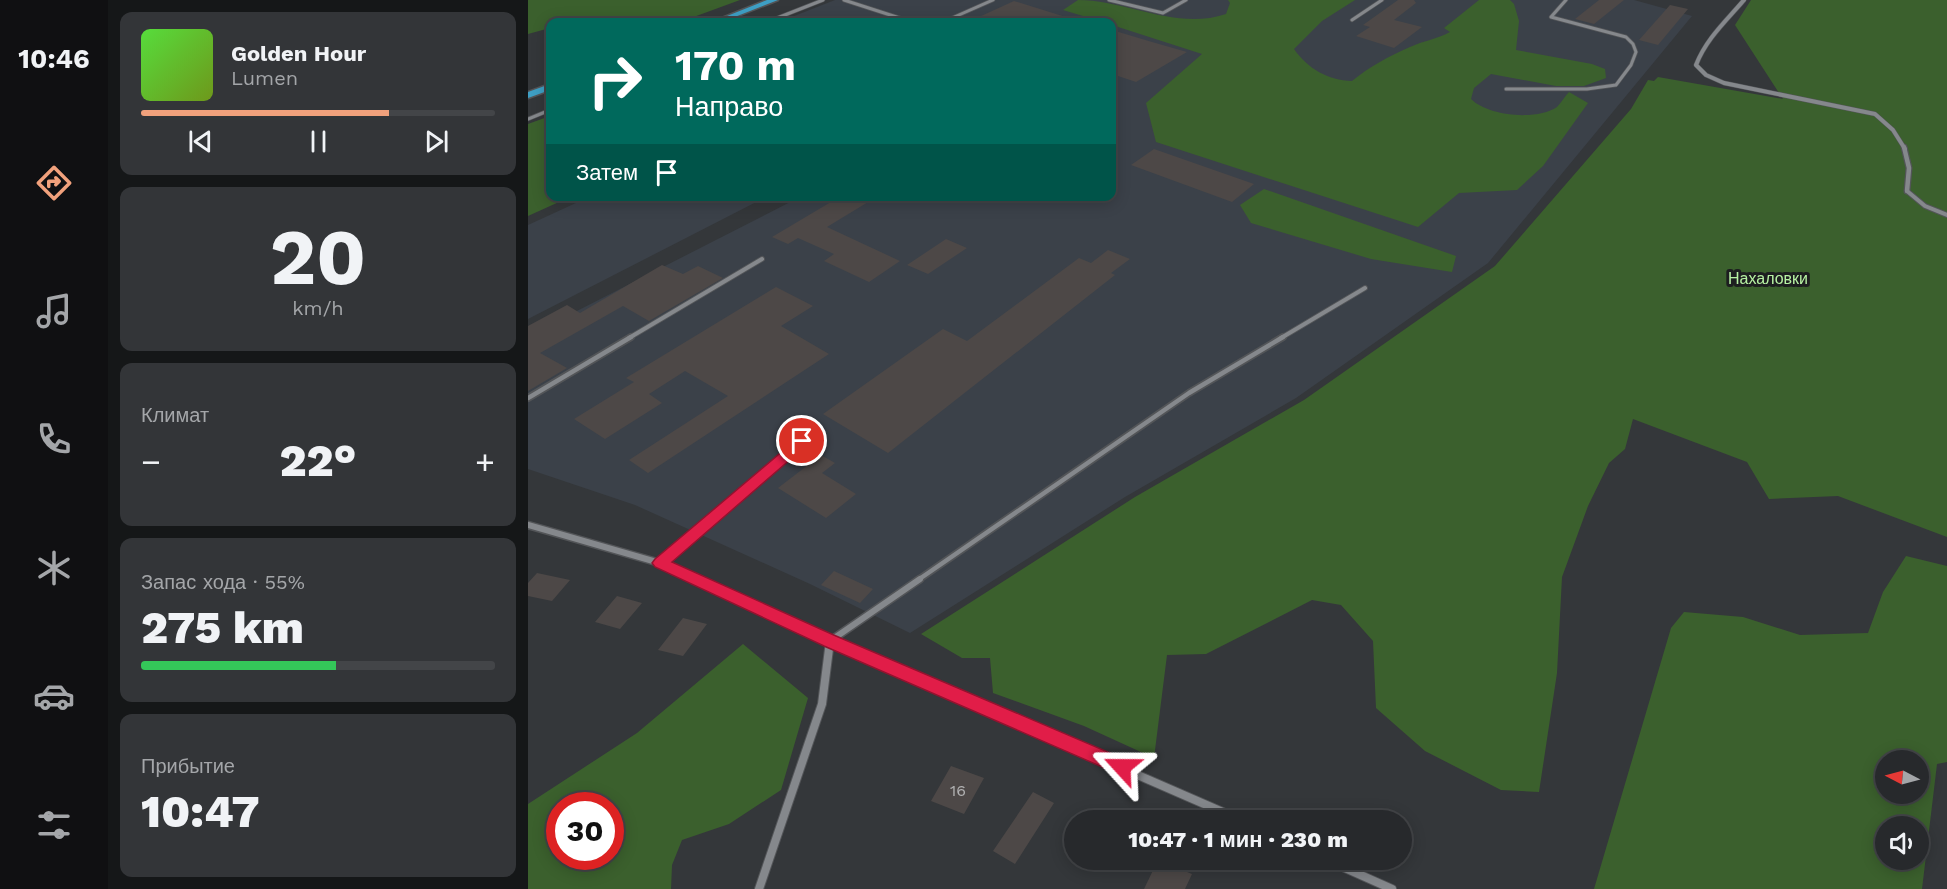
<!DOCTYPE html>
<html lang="ru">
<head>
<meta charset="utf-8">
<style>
	:root { --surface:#27292c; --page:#333538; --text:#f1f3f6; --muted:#a4a6a9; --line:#434548; --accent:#f1a17c }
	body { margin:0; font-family:"Work Sans",sans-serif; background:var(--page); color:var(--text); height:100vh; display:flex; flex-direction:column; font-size:22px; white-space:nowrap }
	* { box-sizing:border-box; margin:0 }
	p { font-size:20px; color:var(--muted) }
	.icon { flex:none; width:33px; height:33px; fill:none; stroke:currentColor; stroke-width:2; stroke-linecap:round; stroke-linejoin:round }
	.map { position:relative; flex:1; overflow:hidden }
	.details { display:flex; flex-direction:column; gap:12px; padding:12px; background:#151718; width:420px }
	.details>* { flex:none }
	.hud { position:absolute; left:18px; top:18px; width:570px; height:183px; border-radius:12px; box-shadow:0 3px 15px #0003,0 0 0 2px var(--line); background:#00695c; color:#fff; overflow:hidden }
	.needle { width:39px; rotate:276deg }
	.fabs { position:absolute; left:1347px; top:750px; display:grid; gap:12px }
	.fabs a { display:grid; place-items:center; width:54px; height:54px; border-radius:50%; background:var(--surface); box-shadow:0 3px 15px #0003,0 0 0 2px var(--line); font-size:30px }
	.speed { position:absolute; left:18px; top:792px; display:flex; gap:12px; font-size:30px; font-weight:700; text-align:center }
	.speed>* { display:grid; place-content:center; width:78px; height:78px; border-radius:50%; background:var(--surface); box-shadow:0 3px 15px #0003,0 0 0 2px var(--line); line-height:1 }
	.speed .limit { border:9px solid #d22; background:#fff; color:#111 }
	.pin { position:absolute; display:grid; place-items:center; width:51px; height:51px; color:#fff; margin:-26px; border:3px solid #fff; border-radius:50%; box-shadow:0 2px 6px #0007 }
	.me { position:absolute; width:66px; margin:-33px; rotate:294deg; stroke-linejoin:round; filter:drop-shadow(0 0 4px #0008) }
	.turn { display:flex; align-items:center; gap:21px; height:126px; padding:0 30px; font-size:27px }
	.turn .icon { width:78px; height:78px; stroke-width:2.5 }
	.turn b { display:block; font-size:42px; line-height:51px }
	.then { display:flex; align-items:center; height:57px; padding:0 30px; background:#0003; gap:12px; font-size:22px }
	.big { font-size:45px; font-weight:800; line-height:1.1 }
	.details .widget { flex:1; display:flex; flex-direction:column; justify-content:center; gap:9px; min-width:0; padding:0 21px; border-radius:12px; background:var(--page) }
	.details .dial { align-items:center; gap:0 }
	.dial b { font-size:78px; line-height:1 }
	.song { display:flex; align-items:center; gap:18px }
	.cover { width:72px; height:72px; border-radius:9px; background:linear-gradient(135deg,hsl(110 70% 55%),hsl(80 70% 35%)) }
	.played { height:6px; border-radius:3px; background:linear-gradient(90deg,var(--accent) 70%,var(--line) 70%) }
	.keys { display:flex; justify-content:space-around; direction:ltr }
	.heat { display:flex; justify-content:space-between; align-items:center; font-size:33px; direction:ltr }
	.charge { height:9px; border-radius:4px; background:linear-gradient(90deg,#34c759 55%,var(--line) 0) }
	.trip { position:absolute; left:536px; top:810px; width:348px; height:60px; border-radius:30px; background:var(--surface); box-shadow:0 3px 15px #0003,0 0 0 2px var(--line); font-weight:800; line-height:60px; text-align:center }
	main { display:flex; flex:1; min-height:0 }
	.dock { display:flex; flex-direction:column; width:108px; justify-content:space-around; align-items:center; background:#101012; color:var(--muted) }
	.dock .icon { width:42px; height:42px }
	.dock .current { color:var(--accent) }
	.dock b { font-size:27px; color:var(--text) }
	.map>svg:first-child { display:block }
	.built { fill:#3b4149 }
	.green { fill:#3b602d; fill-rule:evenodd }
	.building { fill:#4d4847 }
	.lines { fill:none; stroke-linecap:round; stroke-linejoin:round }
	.service-far3-casing { stroke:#535558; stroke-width:4.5 }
	.service-far2-casing { stroke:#535558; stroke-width:6 }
	.service-far1-casing { stroke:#535558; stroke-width:8 }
	.service-casing { stroke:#535558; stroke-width:9 }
	.minor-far3-casing { stroke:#535558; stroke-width:5 }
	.minor-far2-casing { stroke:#535558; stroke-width:7 }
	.minor-far1-casing { stroke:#535558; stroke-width:9 }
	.minor-casing { stroke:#535558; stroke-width:10 }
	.primary-casing { stroke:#535558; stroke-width:3 }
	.service-far3 { stroke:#85888c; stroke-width:3 }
	.service-far2 { stroke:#85888c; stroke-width:4 }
	.service-far1 { stroke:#85888c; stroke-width:4.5 }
	.service { stroke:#85888c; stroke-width:6 }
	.minor-far3 { stroke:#85888c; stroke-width:4 }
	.minor-far2 { stroke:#85888c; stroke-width:4.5 }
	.minor-far1 { stroke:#85888c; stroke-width:6 }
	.minor { stroke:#85888c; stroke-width:8 }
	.primary { fill:#3e9fc4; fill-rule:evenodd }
	.route { fill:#e11d48; stroke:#92132f; stroke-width:1.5 }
	.labels { text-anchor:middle; stroke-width:6; stroke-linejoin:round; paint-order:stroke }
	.park-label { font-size:16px; fill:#b7f2a3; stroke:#1d1e20 }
	.near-number-label { font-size:16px; fill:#b2b2b3 }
</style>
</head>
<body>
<main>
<nav class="dock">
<b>10:46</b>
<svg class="icon current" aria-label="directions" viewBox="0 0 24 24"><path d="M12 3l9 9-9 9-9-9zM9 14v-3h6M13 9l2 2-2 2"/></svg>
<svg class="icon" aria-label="music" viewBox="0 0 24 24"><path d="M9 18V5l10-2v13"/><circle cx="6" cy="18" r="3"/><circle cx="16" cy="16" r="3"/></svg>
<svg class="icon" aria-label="phone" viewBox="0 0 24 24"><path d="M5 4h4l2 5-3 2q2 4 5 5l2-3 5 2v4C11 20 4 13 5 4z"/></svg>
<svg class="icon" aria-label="climate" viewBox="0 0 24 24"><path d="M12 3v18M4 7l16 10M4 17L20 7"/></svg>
<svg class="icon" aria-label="car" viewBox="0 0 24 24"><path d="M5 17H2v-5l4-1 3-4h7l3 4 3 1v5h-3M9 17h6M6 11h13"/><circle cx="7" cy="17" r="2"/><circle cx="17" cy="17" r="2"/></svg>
<svg class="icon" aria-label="filters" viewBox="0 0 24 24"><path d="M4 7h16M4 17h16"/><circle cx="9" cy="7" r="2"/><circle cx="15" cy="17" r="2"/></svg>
</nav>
<section class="details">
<div class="widget">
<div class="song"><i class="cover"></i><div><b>Golden Hour</b><p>Lumen</p></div></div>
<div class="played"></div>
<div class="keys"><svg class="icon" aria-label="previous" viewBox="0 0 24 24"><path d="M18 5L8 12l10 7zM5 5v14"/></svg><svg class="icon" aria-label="pause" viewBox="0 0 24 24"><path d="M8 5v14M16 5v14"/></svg><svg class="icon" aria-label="next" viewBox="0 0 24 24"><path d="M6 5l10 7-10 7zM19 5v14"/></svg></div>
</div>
<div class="widget dial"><b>20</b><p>km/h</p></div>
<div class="widget"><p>Климат</p>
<div class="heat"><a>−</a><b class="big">22°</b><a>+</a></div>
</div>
<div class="widget"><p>Запас хода · 55%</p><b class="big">275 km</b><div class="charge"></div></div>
<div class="widget"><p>Прибытие</p><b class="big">10:47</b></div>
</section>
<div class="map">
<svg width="1419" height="889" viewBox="0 0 1419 889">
	<rect width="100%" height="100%" fill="#34373a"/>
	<!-- built -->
	<path class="built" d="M307,0H1106L1164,16L960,263L768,398L597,497L382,633L282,584L107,505L0,469V336L272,197L584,196V22H251Z
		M61,197V196L238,197L0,319V225Z"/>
	<!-- green -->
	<path class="green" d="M0,0H212L152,22H22V28L0,34Z
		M550,0C599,0 648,31 698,14L702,3L700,0H827L794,21L766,49C780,69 800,80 824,81C841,67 861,56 882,47C895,41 909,39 922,32L916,28L951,0H982L986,4L991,21L988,50L1064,64L1077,69L1078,78L1056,86H1028L963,74L946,88L943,99C960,116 1008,121 1029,107C1033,103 1037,96 1041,92L1060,103L1015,166L989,190L931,193L890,227L628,142L618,103L674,54L584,25V22H575L535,10Z
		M1223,0H1419V537L1310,496L1241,499L1219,462L1105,419L1097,449L1081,463L1060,506L1034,577L1029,673L1011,792L973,790L897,751L848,708L845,641L813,605L784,600L678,654L639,655L626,758L556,726L465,693L462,658H434L393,634L607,497L776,400L967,266L1103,109L1120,80L1126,81L1130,77L1255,99L1207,25Z
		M22,116V196L42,197L0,216V124Z
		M736,189L928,256L924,272L843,259L723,223L712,205Z
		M1378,556L1419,566V762L1409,764L1394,889H1066L1143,628L1156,612L1215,617L1272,635L1340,633L1355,592ZM1358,760H1390V794H1358ZM1358,826H1390V860H1358Z
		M215,644L280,698L253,790L201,824L154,840L144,865L143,889H0V804L109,733ZM32,806H82V856H32Z"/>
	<!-- building -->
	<path class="building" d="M870,0H886L888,3L866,20L894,27L866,48L828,36L842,27L835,25Z
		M1071,0H1096L1066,24L1047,19Z
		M486,1L544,19L543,22H440Z
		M1142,5L1160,9L1130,45L1111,40Z
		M584,30L624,42L659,52L608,82L584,74Z
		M626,149L726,184L704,202L603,165Z
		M313,196H350L299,227L372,261L341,282L296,261L306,254L270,238L260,244L244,237Z
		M418,239L439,248L400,274L379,265Z
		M580,250L602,259L583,273L587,275L360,453L295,414L415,329L439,341L551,258L563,263Z
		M134,265L155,274L170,266L195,278L121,321L95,306L12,353L39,368L0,391V326L39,305L52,313Z
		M248,287L285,306L253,326L301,354L120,473L101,460L200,396L157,371L121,394L134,403L77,439L46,419L106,382L98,378Z
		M293,455L307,463L294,473L328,494L298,518L250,488Z
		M306,571L345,589L332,603L293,585Z
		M9,573L42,580L24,601L0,596V583Z
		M89,596L114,603L92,629L67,622Z
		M155,618L179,624L155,656L130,650Z
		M423,766L456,778L436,814L403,801Z
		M505,792L526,803L487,864L465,851Z
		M630,860L664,874L657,889H616Z"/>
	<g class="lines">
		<!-- service-far3 casing -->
		<g class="service-far3-casing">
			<path id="service-far3" d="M316,0L384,22
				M581,0L635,13L658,0
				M824,20L854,0
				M239,22L295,0
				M415,22L465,0
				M978,89H1059L1088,85L1103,65L1108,52L1105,44L1098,37L1023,17L1038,0
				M0,119L22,110"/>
		</g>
		<!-- service-far2 casing -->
		<g class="service-far2-casing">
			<path id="service-far2" d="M1379,191L1397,206L1419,215
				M101,338L234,259
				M753,338L837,288"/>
		</g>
		<!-- service-far1 casing -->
		<g class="service-far1-casing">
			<path id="service-far1" d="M0,398L103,337
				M132,563L274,441
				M390,580L661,393L755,337"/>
		</g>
		<!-- service casing -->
		<g class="service-casing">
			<path id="service" d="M302,641L392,579"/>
		</g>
		<!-- minor-far3 casing -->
		<g class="minor-far3-casing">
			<path id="minor-far3" d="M1216,0C1198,21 1178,39 1168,65L1178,75L1196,83L1347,114L1365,130L1377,149"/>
		</g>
		<!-- minor-far2 casing -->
		<g class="minor-far2-casing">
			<path id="minor-far2" d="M1376,147L1381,168L1379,191"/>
		</g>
		<!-- minor-far1 casing -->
		<g class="minor-far1-casing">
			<path id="minor-far1" d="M0,525L132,563L170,580"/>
		</g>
		<!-- minor casing -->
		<g class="minor-casing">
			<path id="minor" d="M166,579L302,641L713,820
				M799,860L864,889
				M231,889L294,704L302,641"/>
		</g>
		<!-- primary casing -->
		<g class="primary-casing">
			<path id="primary" d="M239,0H250L194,22H184Z
				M22,84V90L0,98V92Z"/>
		</g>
		<!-- service-far3 -->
		<use href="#service-far3" class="service-far3"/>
		<!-- service-far2 -->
		<use href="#service-far2" class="service-far2"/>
		<!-- service-far1 -->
		<use href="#service-far1" class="service-far1"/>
		<!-- service -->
		<use href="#service" class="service"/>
		<!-- minor-far3 -->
		<use href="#minor-far3" class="minor-far3"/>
		<!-- minor-far2 -->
		<use href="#minor-far2" class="minor-far2"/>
		<!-- minor-far1 -->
		<use href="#minor-far1" class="minor-far1"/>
		<!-- minor -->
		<use href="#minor" class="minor"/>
		<!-- primary -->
		<use href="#primary" class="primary"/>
	</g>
	<!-- route -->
	<path class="route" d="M274,436L281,441L279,445L144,562L308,636L601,761L603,767L601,773L594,775L588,773L296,646L127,567L124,563L127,559L270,438Z"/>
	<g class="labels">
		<!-- park labels -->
		<g class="park-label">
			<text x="1240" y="284">Нахаловки</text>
		</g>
		<!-- near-number labels -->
		<g class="near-number-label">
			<text x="430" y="796">16</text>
		</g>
	</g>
</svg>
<div class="fabs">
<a><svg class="needle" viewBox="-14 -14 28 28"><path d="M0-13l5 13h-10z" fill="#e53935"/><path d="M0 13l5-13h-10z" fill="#a4a6a9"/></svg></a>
<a><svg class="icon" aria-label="sound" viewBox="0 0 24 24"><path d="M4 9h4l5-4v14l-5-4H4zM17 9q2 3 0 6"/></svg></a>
</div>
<div class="speed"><div class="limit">30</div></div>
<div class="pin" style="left:274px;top:441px;background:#d93025"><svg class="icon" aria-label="arrive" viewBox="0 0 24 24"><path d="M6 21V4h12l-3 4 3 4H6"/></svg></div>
<svg class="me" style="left:594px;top:767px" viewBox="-20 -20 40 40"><path d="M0-17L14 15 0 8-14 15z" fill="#e11d48" stroke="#fff" stroke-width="4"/></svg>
<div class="trip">10:47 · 1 мин · 230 m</div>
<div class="hud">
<div class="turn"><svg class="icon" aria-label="right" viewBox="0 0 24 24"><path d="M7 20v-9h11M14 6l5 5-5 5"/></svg><div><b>170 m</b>Направо</div></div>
<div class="then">Затем<svg class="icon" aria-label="arrive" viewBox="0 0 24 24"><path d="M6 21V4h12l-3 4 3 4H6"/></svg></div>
</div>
</div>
</main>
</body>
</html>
